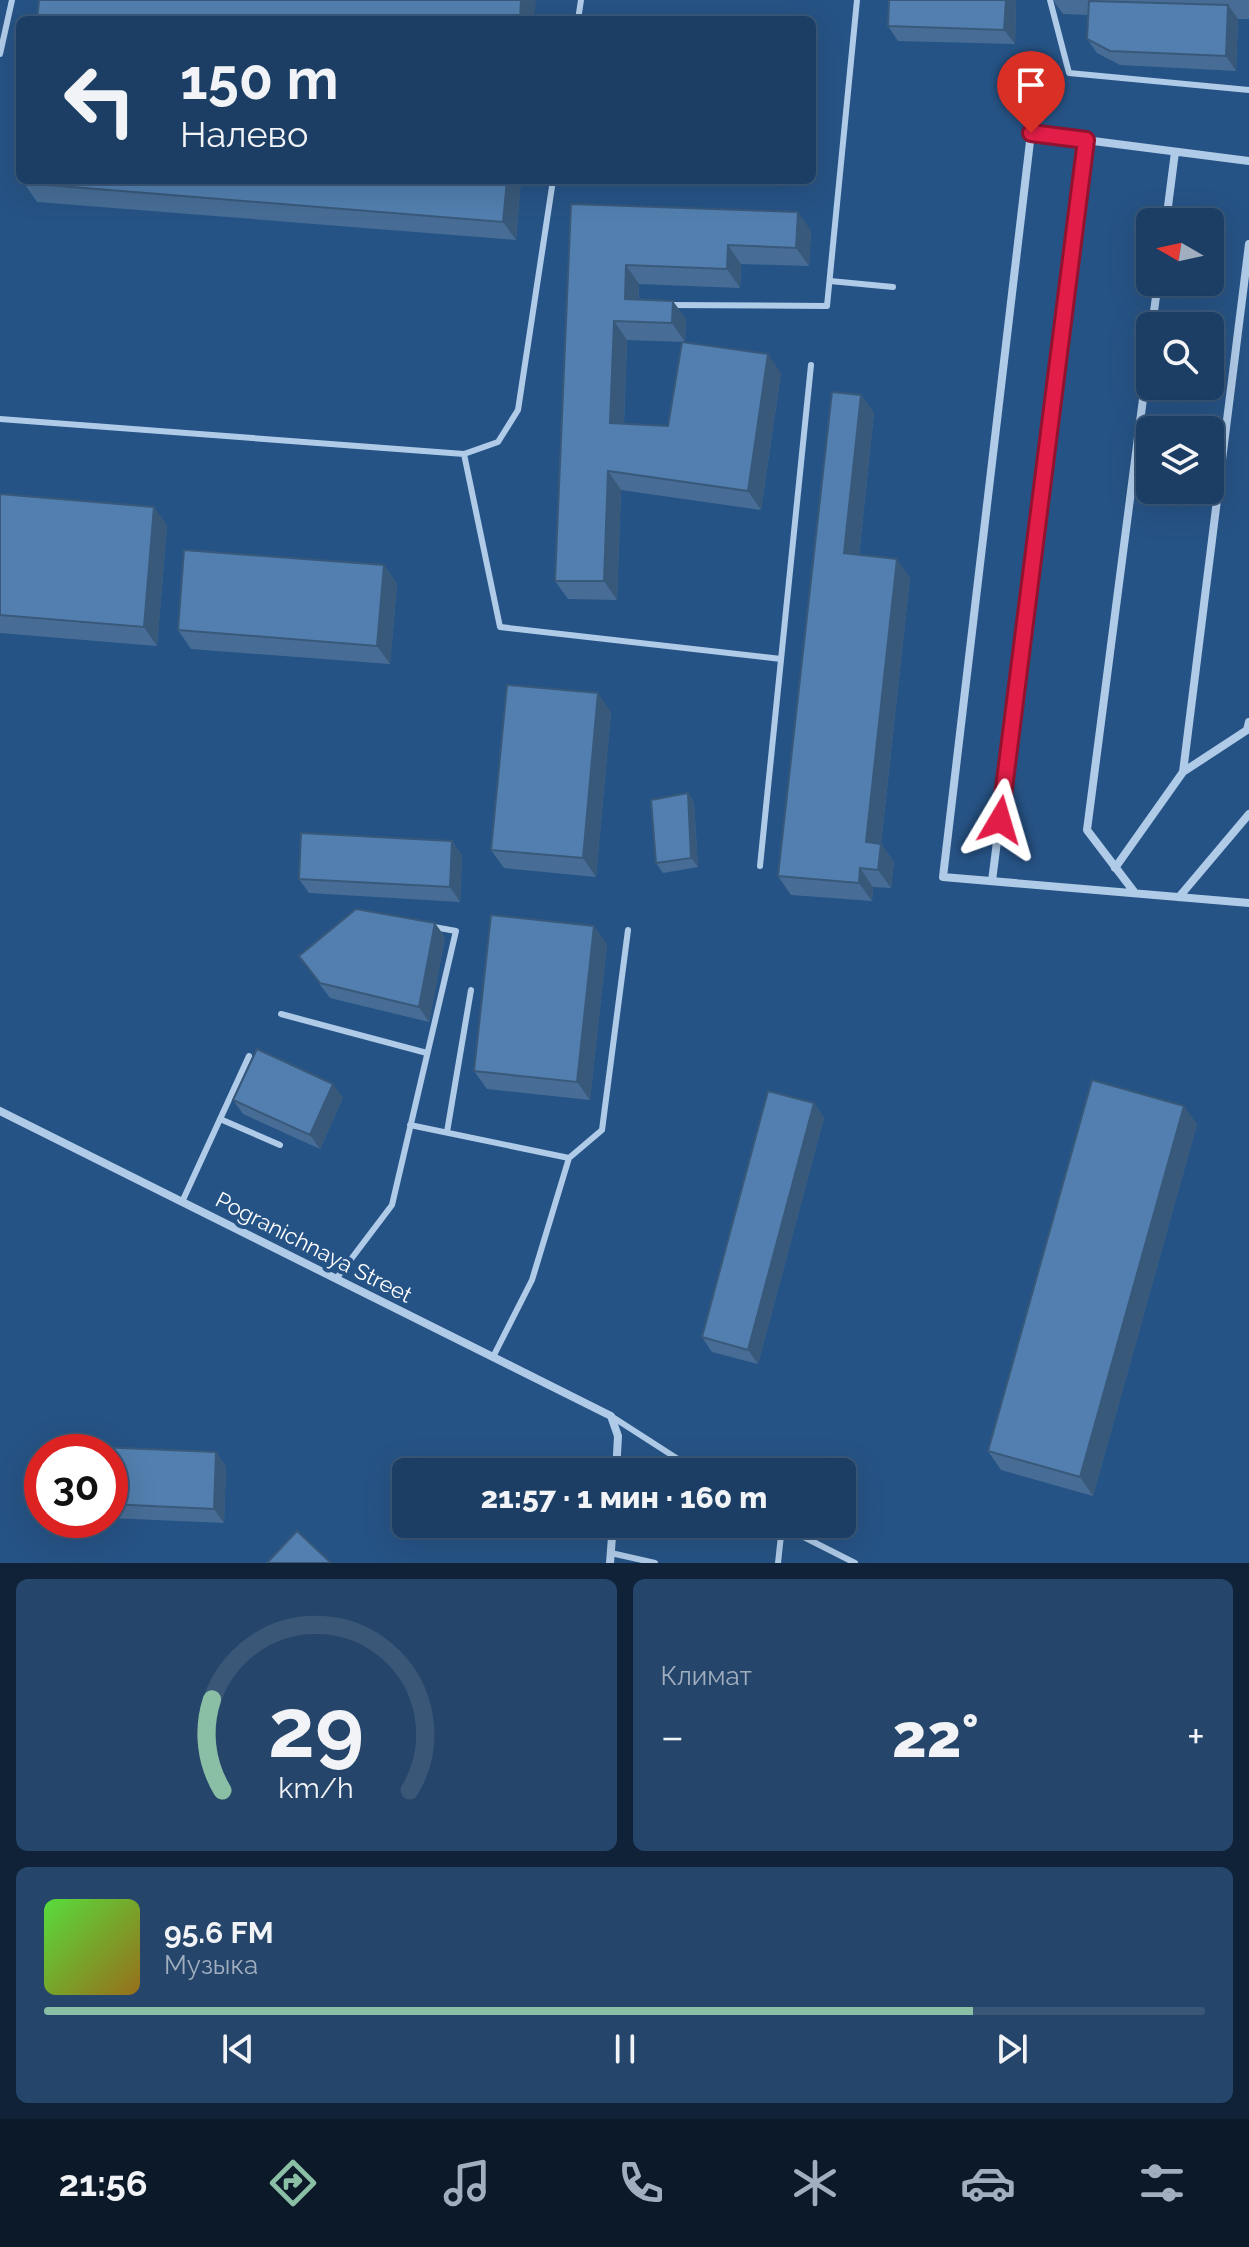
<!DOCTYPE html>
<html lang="ru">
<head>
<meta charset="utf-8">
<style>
	:root { --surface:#1c3e64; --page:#25456a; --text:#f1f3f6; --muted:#a0aebf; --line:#3a5778; --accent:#8abfa5 }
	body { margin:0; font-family:Raleway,sans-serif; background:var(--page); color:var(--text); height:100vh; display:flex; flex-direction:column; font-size:30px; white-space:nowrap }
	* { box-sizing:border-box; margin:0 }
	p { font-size:26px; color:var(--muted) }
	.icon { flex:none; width:44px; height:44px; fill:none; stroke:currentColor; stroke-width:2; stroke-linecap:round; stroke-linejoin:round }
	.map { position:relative; height:1563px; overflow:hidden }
	.sheet { display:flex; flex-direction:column; gap:16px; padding:16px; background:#0f2237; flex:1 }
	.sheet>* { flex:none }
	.hud { position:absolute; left:16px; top:16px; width:800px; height:168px; border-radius:12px; box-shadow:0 8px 32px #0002,0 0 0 2px var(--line); background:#1c3e64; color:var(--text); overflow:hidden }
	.needle { width:52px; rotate:279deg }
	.controls { position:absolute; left:1136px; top:208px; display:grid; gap:16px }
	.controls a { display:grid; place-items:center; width:88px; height:88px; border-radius:12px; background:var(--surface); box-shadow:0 8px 32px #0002,0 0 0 2px var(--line); font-size:40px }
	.speed { position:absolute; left:24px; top:1434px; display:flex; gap:16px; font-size:40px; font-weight:700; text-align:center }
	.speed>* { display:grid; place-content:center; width:104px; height:104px; border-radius:50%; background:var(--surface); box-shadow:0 8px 32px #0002,0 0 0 2px var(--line); line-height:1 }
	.speed .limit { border:12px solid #d22; background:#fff; color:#111 }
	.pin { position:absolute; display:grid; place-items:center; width:68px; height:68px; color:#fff; margin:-82px -34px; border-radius:50% 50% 50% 0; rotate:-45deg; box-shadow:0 0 8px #0007 }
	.pin .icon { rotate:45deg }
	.me { position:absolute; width:88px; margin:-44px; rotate:7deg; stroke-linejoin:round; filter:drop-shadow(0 0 6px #0008) }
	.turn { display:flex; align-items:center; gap:28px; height:168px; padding:0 32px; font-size:36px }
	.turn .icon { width:104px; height:104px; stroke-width:2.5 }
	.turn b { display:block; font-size:56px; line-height:68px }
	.big { font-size:60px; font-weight:800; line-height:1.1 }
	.sheet .widget { flex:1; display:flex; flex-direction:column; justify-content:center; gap:12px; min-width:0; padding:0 28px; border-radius:12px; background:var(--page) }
	.sheet .dial { align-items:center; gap:0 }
	.dial svg { height:208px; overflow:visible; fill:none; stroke:var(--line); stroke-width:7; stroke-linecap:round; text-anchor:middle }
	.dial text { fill:var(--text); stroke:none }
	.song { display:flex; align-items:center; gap:24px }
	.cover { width:96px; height:96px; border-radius:12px; background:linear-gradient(135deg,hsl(110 70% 55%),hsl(40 70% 35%)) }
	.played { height:8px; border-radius:4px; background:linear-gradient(90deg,var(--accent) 80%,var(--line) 80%) }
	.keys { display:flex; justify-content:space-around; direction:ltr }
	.heat { display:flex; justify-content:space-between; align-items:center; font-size:44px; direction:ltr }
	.sheet .tiles { flex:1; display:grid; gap:16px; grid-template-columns:1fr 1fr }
	.widget:last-child { grid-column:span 2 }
	.trip { position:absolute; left:392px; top:1458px; width:464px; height:80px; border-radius:12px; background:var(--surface); box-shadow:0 8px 32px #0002,0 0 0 2px var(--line); font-weight:800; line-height:80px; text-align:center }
	.tabs { display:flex; height:128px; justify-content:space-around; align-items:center; background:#0b1928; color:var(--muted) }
	.tabs .icon { width:56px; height:56px }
	.tabs .active { color:var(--accent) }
	.tabs b { font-size:36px; color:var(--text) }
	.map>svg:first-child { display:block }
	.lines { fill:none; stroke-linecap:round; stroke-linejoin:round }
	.lane { stroke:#b0cbe8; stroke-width:6 }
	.street { stroke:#b0cbe8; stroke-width:8 }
	.wall { fill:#476d96 }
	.shaded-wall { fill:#39597a }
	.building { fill:#527faf; stroke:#39597a; stroke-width:2 }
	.route-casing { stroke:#92132f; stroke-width:20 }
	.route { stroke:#e11d48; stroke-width:14 }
	.labels { text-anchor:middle; stroke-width:8; stroke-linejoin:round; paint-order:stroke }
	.street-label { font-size:22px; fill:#fff; stroke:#265385 }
</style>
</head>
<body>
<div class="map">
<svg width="1249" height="1563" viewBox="0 0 1249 1563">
	<rect width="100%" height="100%" fill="#265385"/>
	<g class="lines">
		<!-- lane -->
		<path class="lane" d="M1050,0L1069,73L1249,90
			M578,20L581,0
			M0,54L12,0
			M830,281L893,287
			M668,305L827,306L857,0
			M0,419L464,454L498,442L518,410L553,180
			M464,454L500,627L781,659
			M760,866L811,365
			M281,1014L427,1053
			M220,1119L280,1145
			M410,1125L569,1158L532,1280L493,1357
			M447,1132L471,990
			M569,1158L602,1130L628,930
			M182,1202L249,1056
			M336,1279L392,1205L456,931L434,927
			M611,1416L698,1472
			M778,1524L855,1563
			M611,1553L655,1563
			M778,1563L782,1526"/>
		<!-- street -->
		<path class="street" d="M1249,161L1031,133L943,877L1249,903
			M1166,222L1175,152
			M1152,326L1158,282
			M1183,772L1247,730L1249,722
			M1115,868L1183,772L1249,244
			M992,881L1086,140
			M1135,893L1087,830L1150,345
			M1179,897L1249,814
			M0,1111L611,1416L618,1436L616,1472
			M610,1563L613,1524"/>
	</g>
	<!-- wall -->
	<path class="wall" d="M1053,0H1249V19H1238L1236,71L1120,65L1097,53L1087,39L1088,15L1063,14Z
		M1016,2L1015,44L898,41L888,26Z
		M521,180L516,240L37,202L24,183Z
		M571,204L811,231L809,266L741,264L740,288L639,284V299L686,319L685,342L627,340L624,424L668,426L781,373L761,510L621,490L617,600L568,599L555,581Z
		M861,395L874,413L859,555L910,578L881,844L894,862L891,888L873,887L872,901L791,895L778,876Z
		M0,494L167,525L157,646L0,633Z
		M384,565L397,584L390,664L191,649L178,630Z
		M611,712L596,877L504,868L491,850Z
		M688,793L694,802L698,867L663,873L656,863Z
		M452,841L462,856L460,902L309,893L299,879Z
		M445,937L429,1022L330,998L299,956Z
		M607,944L590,1100L487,1089L474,1071Z
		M343,1098L320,1149L243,1114L233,1100Z
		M814,1103L824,1118L758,1364L712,1352L702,1337Z
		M1197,1124L1093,1496L1001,1470L988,1451Z
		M110,1452H216L226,1467L224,1523L110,1518Z"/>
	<!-- shaded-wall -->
	<path class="shaded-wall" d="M521,0H536L534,20H520Z
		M1006,0H1015L1016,2L1015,44L1004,30Z
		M1228,5L1238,19L1236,71L1226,56Z
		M507,180H521L516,240L503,222Z
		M798,212L811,231L809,266L796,248Z
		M728,245L741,264L740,288L727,269Z
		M626,265L639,284L638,317L625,299Z
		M673,301L686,319L685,342L672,323Z
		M614,321L627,340L623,442L610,423Z
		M768,354L781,373L761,510L748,491Z
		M861,395L874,413L857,572L844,553Z
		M608,471L621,490L617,600L604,581Z
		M154,507L167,525L157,646L144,627Z
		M897,559L910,578L879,861L866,842Z
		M384,565L397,584L390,664L377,646Z
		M598,693L611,712L596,877L583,858Z
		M688,793L694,802L698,867L691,858Z
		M452,841L462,856L460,902L450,887Z
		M881,844L894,862L891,888L878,870Z
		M860,868L873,887L872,901L859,883Z
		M435,923L445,937L429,1022L419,1007Z
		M594,926L607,944L590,1100L577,1082Z
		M333,1084L343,1098L320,1149L310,1135Z
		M814,1103L824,1118L758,1364L748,1350Z
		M1184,1106L1197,1124L1093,1496L1080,1477Z
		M216,1452L226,1467L224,1523L214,1509Z"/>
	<!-- building -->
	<path class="building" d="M39,0H521L520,20H37Z
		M889,0H1006L1004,30L888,26Z
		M1089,1L1228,5L1226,56L1110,51L1087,39Z
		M24,180H507L503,222L24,183Z
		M571,204L798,212L796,248L728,245L727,269L626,265L625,299L673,301L672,323L614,321L610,423L668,426L682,342L768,354L748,491L608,471L604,581H555Z
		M832,392L861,395L844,553L897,559L866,842L881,844L878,870L860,868L859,883L778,876Z
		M0,494L154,507L144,627L0,615Z
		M184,550L384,565L377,646L178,630Z
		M507,685L598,693L583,858L491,850Z
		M688,793L691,858L656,863L651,800Z
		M301,833L452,841L450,887L299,879Z
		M356,909L435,923L419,1007L320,983L299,956Z
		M491,915L594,926L577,1082L474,1071Z
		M257,1049L333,1084L310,1135L233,1100Z
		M1092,1080L1184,1106L1080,1477L988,1451Z
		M768,1091L814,1103L748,1350L702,1337Z
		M51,1445L216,1452L214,1509L110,1504V1452H51Z
		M297,1531L331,1563H267Z"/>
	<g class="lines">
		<!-- route casing -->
		<g class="route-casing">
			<path id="route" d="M1000,820L1086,140L1031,133"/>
		</g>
		<!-- route -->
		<use href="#route" class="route"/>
	</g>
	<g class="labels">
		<!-- street labels -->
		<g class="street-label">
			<text transform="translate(314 1247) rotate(27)" y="8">Pogranichnaya Street</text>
		</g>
	</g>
</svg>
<div class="controls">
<a><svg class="needle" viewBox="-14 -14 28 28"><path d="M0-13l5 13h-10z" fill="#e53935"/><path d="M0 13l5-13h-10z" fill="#a0aebf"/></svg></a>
<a><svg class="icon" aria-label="search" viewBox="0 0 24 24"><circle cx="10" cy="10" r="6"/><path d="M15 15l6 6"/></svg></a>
<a><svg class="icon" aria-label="layers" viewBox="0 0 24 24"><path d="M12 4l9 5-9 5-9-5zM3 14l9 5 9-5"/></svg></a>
</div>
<div class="speed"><div class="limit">30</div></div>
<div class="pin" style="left:1031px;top:133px;background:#d93025"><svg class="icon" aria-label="arrive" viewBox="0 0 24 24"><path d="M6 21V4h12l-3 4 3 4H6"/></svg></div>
<svg class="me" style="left:1000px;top:820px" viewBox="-20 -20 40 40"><path d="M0-17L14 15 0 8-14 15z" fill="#e11d48" stroke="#fff" stroke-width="4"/></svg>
<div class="trip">21:57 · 1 мин · 160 m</div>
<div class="hud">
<div class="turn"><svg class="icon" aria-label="left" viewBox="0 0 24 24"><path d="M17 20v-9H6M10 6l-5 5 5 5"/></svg><div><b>150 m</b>Налево</div></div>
</div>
</div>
<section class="sheet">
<div class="tiles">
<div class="widget dial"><svg viewBox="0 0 100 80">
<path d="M14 69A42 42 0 1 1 86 69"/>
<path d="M14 69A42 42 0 0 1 10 34" stroke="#8abfa5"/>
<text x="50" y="56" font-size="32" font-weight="700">29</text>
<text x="50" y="72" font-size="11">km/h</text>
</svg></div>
<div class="widget"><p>Климат</p>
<div class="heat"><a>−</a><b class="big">22°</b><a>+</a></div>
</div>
<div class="widget">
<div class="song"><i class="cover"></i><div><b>95.6 FM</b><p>Музыка</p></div></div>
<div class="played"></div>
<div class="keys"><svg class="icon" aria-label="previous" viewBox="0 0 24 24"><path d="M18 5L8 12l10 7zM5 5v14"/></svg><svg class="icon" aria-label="pause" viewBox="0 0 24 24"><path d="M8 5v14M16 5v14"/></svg><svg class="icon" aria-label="next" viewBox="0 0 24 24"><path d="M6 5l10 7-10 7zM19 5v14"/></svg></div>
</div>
</div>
</section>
<nav class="tabs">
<b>21:56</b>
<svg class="icon active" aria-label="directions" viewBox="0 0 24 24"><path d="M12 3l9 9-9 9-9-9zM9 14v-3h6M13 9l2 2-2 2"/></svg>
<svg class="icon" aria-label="music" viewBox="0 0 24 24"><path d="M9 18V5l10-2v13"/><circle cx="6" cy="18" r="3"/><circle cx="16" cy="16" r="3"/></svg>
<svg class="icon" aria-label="phone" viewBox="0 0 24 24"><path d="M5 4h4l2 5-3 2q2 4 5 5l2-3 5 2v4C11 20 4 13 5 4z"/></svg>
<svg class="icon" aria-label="climate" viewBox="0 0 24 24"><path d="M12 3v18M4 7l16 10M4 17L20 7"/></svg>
<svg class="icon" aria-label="car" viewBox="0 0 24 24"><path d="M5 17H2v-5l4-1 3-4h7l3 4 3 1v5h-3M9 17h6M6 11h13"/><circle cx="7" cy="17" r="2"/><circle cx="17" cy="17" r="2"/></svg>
<svg class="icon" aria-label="filters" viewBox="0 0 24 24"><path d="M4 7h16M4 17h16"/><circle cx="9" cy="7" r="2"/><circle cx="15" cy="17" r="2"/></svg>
</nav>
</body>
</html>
